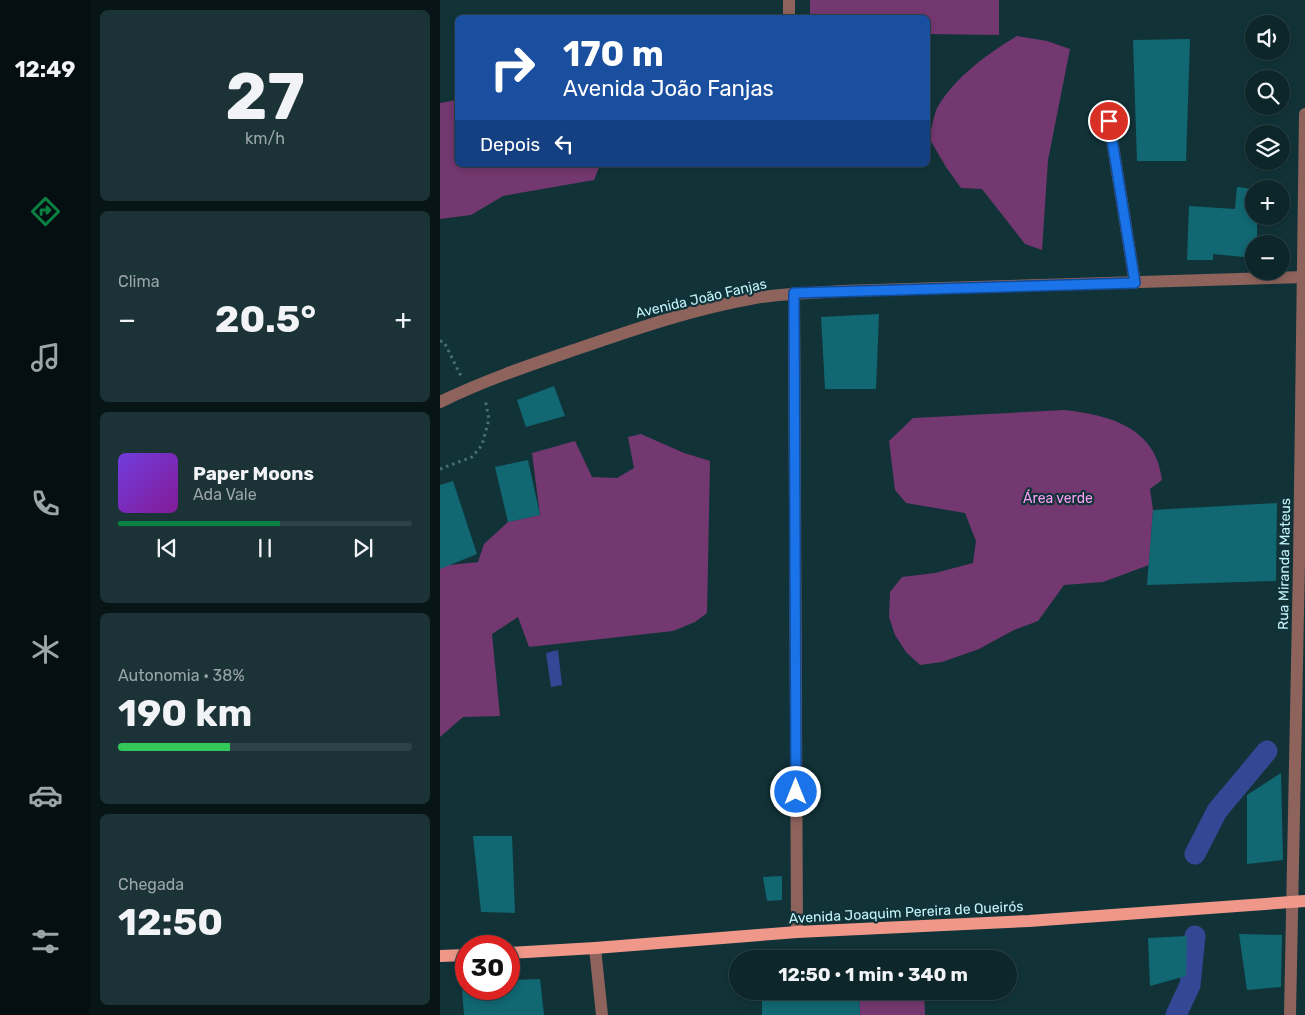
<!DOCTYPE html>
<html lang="pt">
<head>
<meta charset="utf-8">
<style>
	:root { --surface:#0d262a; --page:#1b3236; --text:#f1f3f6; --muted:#9aa5a8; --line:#2d4347; --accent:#0b8043 }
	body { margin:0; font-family:Rubik,sans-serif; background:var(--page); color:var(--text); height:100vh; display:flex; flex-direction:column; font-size:19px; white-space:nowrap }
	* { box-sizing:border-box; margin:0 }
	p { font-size:16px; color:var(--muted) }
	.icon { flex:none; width:28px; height:28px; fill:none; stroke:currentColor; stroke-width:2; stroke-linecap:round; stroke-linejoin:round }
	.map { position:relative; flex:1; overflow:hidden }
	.details { display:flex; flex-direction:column; gap:10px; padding:10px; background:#071517; width:350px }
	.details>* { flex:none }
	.guide { position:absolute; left:15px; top:15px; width:475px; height:152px; border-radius:8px; box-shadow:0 2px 8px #0003,0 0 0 1px var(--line); background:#1a4fa0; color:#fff; overflow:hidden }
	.buttons { position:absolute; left:805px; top:15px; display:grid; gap:10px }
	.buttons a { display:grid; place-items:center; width:45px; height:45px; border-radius:50%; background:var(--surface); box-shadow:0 2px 8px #0003,0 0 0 1px var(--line); font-size:25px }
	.speed { position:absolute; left:15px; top:935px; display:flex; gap:10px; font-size:25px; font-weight:700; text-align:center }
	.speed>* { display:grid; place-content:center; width:65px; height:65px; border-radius:50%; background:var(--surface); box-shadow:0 2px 8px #0003,0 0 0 1px var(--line); line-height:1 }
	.speed .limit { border:8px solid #d22; background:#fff; color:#111 }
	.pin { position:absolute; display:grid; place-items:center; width:42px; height:42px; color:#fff; margin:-21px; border:2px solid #fff; border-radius:50%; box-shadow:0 1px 5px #0007 }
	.me { position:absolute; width:55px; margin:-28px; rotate:0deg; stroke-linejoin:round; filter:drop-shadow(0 0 4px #0008) }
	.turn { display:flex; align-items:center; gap:18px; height:105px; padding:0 25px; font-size:22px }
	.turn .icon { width:65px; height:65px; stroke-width:2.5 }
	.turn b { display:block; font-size:35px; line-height:42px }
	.then { display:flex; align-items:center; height:48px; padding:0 25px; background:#0003; gap:10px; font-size:19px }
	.big { font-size:38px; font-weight:700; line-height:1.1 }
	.details .card { flex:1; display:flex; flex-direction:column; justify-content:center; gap:8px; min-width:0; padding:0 18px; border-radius:8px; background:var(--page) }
	.details .dial { align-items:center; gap:0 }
	.dial b { font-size:65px; line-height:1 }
	.song { display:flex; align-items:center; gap:15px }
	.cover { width:60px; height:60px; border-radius:8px; background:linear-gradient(135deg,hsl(260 70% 55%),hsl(290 70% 35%)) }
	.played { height:5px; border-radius:2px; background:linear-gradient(90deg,var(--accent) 55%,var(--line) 55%) }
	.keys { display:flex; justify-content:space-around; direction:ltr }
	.heat { display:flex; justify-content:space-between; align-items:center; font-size:28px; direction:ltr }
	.charge { height:8px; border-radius:4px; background:linear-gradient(90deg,#34c759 38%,var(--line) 0) }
	.trip { position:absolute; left:289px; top:950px; width:288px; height:50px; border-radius:25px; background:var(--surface); box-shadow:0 2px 8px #0003,0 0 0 1px var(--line); font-weight:700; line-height:50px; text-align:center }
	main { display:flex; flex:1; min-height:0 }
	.tabs { display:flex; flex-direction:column; width:90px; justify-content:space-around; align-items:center; background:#050f11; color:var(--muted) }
	.tabs .icon { width:35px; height:35px }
	.tabs .on { color:var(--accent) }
	.tabs b { font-size:22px; color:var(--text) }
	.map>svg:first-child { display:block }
	.green { fill:#733870 }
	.water { fill:#334794 }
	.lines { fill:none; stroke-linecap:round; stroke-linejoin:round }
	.canal { stroke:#334794; stroke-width:21 }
	.building { fill:#116772 }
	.path { stroke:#496f75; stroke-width:3; stroke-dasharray:2.5 4; stroke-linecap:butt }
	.minor { stroke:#8e635c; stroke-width:12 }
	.major { stroke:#ef9789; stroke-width:12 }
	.route-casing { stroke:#114b97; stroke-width:12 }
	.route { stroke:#1a73e8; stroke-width:9 }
	.labels { text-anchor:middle; stroke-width:4.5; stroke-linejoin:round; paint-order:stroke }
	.street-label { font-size:14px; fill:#c3f3fb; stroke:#113338 }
	.park-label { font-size:14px; fill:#fd9ef6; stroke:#113338 }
</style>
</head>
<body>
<main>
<nav class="tabs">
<b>12:49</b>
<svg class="icon on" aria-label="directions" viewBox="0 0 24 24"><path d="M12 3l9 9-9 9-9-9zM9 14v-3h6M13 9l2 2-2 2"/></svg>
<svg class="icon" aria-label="music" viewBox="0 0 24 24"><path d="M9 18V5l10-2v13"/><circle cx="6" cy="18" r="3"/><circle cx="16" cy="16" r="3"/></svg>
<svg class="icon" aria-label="phone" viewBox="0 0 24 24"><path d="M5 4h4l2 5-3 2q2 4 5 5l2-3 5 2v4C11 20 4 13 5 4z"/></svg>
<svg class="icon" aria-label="climate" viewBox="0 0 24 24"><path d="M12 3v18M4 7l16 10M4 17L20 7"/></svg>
<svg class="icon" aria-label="car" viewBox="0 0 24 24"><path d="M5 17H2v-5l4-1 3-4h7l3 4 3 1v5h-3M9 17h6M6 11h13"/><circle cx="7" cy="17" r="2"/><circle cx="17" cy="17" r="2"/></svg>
<svg class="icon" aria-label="filters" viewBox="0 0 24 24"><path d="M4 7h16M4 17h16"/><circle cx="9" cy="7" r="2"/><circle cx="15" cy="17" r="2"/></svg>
</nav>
<section class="details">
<div class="card dial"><b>27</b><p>km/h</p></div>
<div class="card"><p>Clima</p>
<div class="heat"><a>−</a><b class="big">20.5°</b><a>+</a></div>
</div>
<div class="card">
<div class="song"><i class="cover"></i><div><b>Paper Moons</b><p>Ada Vale</p></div></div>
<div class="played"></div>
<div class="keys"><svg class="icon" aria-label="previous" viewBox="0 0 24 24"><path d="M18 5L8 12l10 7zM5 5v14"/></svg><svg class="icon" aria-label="pause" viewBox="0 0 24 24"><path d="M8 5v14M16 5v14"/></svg><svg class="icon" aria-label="next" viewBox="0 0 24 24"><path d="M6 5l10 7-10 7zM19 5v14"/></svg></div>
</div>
<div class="card"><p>Autonomia · 38%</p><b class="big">190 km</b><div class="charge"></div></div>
<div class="card"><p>Chegada</p><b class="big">12:50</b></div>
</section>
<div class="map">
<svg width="865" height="1015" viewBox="0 0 865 1015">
	<rect width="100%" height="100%" fill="#113338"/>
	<!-- green -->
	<path class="green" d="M370,0H559V35L488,34V18L370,17Z
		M577,36L607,41L630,49L608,160L602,250L585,244L542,189L521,188L506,167L489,138C492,129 493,117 497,108C515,77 547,54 577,36Z
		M17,100L18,165H160L154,180L63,196L31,215L0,219V103Z
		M624,410C669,415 716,427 722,480L710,489L713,510L709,565L663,582L624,585L598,621L574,630L539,649L502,662L480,665L466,652L455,635L449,617L450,592L462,577L495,573L533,563L536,541L525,513L466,503L455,490L449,441L473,418Z
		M201,434L244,453L270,461L267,613L255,622L233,631L89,647L78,617L52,634L60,716L23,717L0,737V566L38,562L44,544L68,522L100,515L92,453L135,441L152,477L177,478L194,468L188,437Z
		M419,991H484L485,1015H420Z"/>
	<!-- water -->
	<path class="water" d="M118,650L122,685L111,687L106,653Z"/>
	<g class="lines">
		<!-- canal -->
		<path class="canal" d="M755,854L777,811L827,751
			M736,1015L750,985L755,936"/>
	</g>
	<!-- building -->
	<path class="building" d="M750,39L746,161H697L693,40Z
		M797,187L814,189V216H817V244H814V258L773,254V260H747L749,206L795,209Z
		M439,314L436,389H385L381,317Z
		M114,386L125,416L86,427L77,400Z
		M88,460L100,515L68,522L55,467Z
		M13,481L37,554L0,569V485Z
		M837,503L836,581L707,585L713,510Z
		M841,773L843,860L807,864V795Z
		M33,836H72L75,913L41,912Z
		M342,876V900L327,901L323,877Z
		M799,934L842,935L841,987L807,990Z
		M747,936L746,976L710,986L708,938Z
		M100,979L104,1015H24L22,989H69V980Z
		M322,991H419L420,1015H322Z"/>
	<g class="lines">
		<!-- path -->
		<path class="path" d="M0,341L4,342L21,376
			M0,469L32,457L42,445L49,419L45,399"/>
		<!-- minor -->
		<path class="minor" d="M349,16V0
			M669,121L695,283
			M354,293L357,932
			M0,402C43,381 87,366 131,351C192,330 252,309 315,298C343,293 373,293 402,291L865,277
			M155,948L162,1015
			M850,1015L859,563L865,114"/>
		<!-- major -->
		<path class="major" d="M69,953L155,948L357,932L589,921L865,901
			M0,956L26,955"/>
	</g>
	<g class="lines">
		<!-- route casing -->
		<g class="route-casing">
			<path id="route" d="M356,792L354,293L695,283L669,121"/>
		</g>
		<!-- route -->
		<use href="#route" class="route"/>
	</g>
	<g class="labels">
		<!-- street labels -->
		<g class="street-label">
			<text transform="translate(261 298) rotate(-13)" y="5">Avenida João Fanjas</text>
			<text transform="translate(844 564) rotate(-89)" y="5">Rua Miranda Mateus</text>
			<text transform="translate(466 912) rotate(-3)" y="5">Avenida Joaquim Pereira de Queirós</text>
		</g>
		<!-- park labels -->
		<g class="park-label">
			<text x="618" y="503">Área verde</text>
		</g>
	</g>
</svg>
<div class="buttons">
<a><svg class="icon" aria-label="sound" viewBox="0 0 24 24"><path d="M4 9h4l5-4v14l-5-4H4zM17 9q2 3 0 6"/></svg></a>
<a><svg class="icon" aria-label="search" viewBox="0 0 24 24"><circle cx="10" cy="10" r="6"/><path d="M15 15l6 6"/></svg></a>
<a><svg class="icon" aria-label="layers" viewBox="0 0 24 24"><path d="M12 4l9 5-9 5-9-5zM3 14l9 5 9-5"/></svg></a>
<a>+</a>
<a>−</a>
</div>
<div class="speed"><div class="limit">30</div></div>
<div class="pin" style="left:669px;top:121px;background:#d93025"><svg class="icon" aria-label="arrive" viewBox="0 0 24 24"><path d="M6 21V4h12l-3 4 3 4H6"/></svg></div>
<svg class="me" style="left:356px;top:792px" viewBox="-20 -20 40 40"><circle r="17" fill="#1a73e8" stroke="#fff" stroke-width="3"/><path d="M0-11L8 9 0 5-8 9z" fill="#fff"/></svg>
<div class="trip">12:50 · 1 min · 340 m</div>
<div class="guide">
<div class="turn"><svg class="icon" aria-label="right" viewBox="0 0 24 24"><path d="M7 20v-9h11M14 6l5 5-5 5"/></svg><div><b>170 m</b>Avenida João Fanjas</div></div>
<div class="then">Depois<svg class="icon" aria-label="left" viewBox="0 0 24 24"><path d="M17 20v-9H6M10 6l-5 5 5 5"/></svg></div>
</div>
</div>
</main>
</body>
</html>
